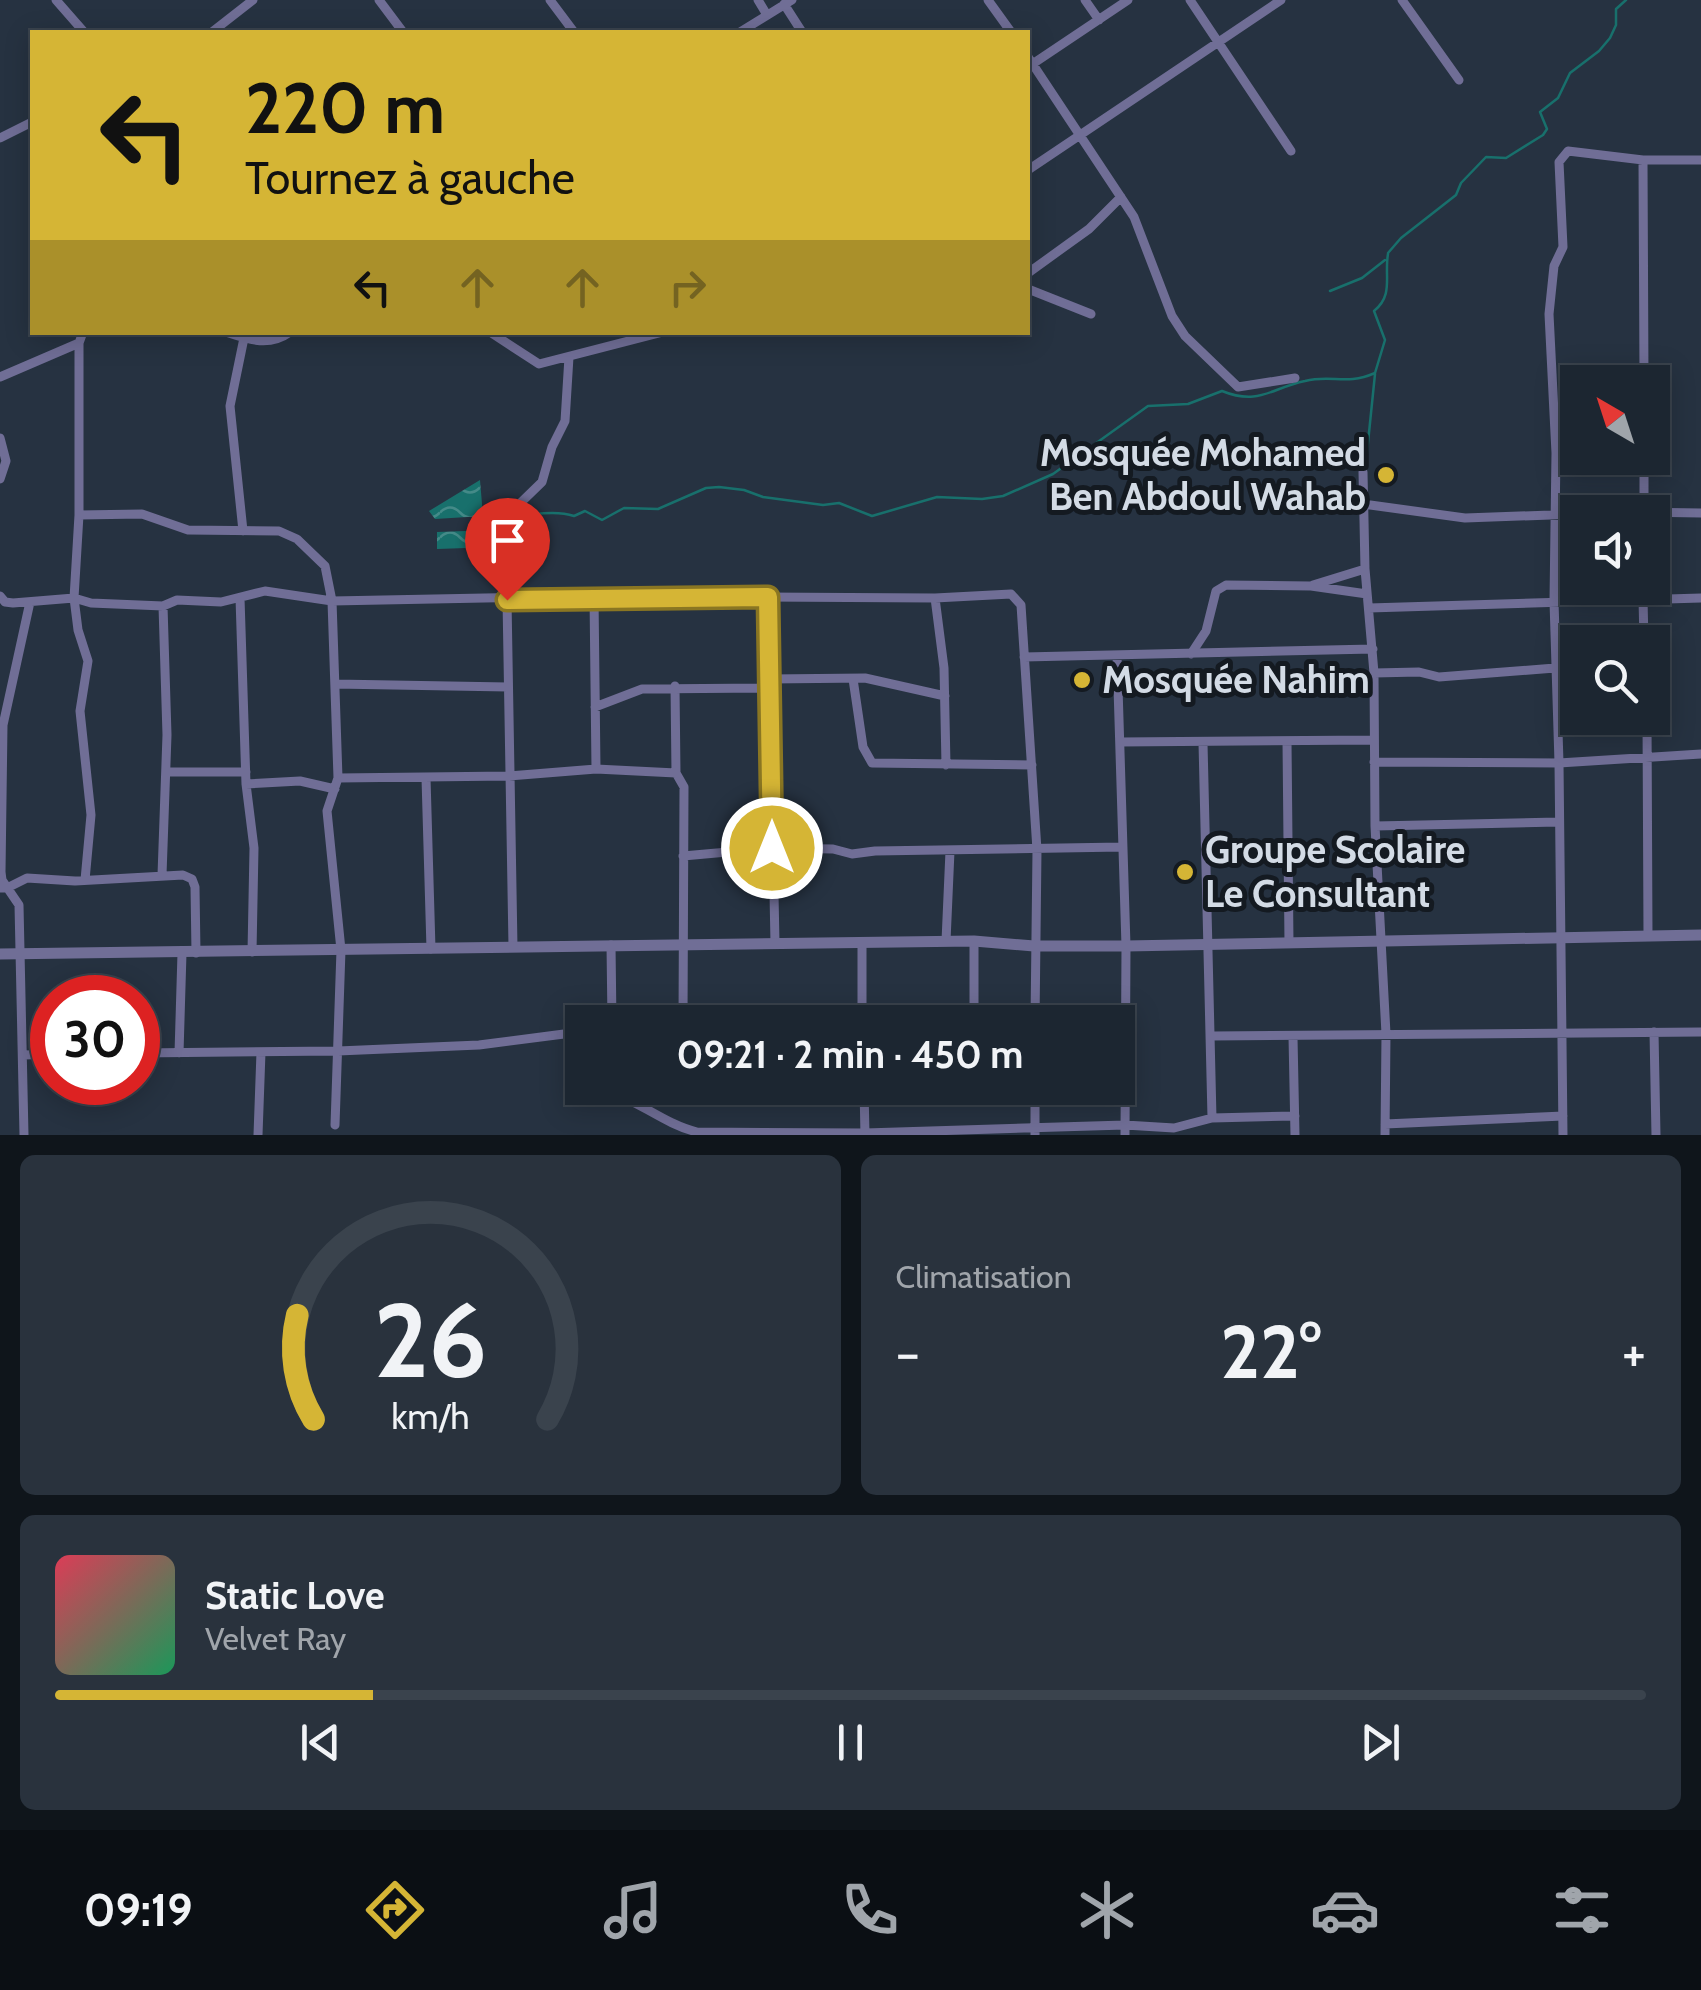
<!DOCTYPE html>
<html lang="fr">
<head>
<meta charset="utf-8">
<style>
	:root { --surface:#1c2631; --page:#29323d; --text:#f1f3f6; --muted:#a0a5ab; --line:#3a434d; --accent:#d5b535 }
	body { margin:0; font-family:Cabin,sans-serif; background:var(--page); color:var(--text); height:100vh; display:flex; flex-direction:column; font-size:38px; white-space:nowrap }
	* { box-sizing:border-box; margin:0 }
	p { font-size:32px; color:var(--muted) }
	.icon { flex:none; width:55px; height:55px; fill:none; stroke:currentColor; stroke-width:2; stroke-linecap:round; stroke-linejoin:round }
	.map { position:relative; height:1135px; overflow:hidden }
	.side { display:flex; flex-direction:column; gap:20px; padding:20px; background:#0f151b; flex:1 }
	.side>* { flex:none }
	.top-card { position:absolute; left:30px; top:30px; width:1000px; height:305px; border-radius:0px; box-shadow:0 5px 25px #0003,0 0 0 2px var(--line); background:#d5b535; color:#111; overflow:hidden }
	.needle { width:65px; rotate:321deg }
	.tools { position:absolute; left:1560px; top:365px; display:grid; gap:20px }
	.tools a { display:grid; place-items:center; width:110px; height:110px; border-radius:0px; background:var(--surface); box-shadow:0 5px 25px #0003,0 0 0 2px var(--line); font-size:50px }
	.speed { position:absolute; left:30px; top:975px; display:flex; gap:20px; font-size:50px; font-weight:700; text-align:center }
	.speed>* { display:grid; place-content:center; width:130px; height:130px; border-radius:50%; background:var(--surface); box-shadow:0 5px 25px #0003,0 0 0 2px var(--line); line-height:1 }
	.speed .limit { border:15px solid #d22; background:#fff; color:#111 }
	.pin { position:absolute; display:grid; place-items:center; width:85px; height:85px; color:#fff; margin:-102px -42px; border-radius:50% 50% 50% 0; rotate:-45deg; box-shadow:0 0 10px #0007 }
	.pin .icon { rotate:45deg }
	.me { position:absolute; width:110px; margin:-55px; rotate:0deg; stroke-linejoin:round; filter:drop-shadow(0 0 8px #0008) }
	.turn { display:flex; align-items:center; gap:35px; height:210px; padding:0 50px; font-size:45px }
	.turn .icon { width:130px; height:130px; stroke-width:2.5 }
	.turn b { display:block; font-size:70px; line-height:85px }
	.lanes { display:flex; align-items:center; height:95px; padding:0 50px; background:#0003; justify-content:center; gap:50px; direction:ltr }
	.lanes .off { opacity:.35 }
	.big { font-size:75px; font-weight:800; line-height:1.1 }
	.side .widget { flex:1; display:flex; flex-direction:column; justify-content:center; gap:15px; min-width:0; padding:0 35px; border-radius:15px; background:var(--page) }
	.side .dial { align-items:center; gap:0 }
	.dial svg { height:260px; overflow:visible; fill:none; stroke:var(--line); stroke-width:7; stroke-linecap:round; text-anchor:middle }
	.dial text { fill:var(--text); stroke:none }
	.song { display:flex; align-items:center; gap:30px }
	.cover { width:120px; height:120px; border-radius:15px; background:linear-gradient(135deg,hsl(350 70% 55%),hsl(150 70% 35%)) }
	.played { height:10px; border-radius:5px; background:linear-gradient(90deg,var(--accent) 20%,var(--line) 20%) }
	.keys { display:flex; justify-content:space-around; direction:ltr }
	.heat { display:flex; justify-content:space-between; align-items:center; font-size:55px; direction:ltr }
	.side .tiles { flex:1; display:grid; gap:20px; grid-template-columns:1fr 1fr }
	.widget:last-child { grid-column:span 2 }
	.trip { position:absolute; left:565px; top:1005px; width:570px; height:100px; border-radius:0px; background:var(--surface); box-shadow:0 5px 25px #0003,0 0 0 2px var(--line); font-weight:800; line-height:100px; text-align:center }
	.tabs { display:flex; height:160px; justify-content:space-around; align-items:center; background:#0b0f14; color:var(--muted) }
	.tabs .icon { width:70px; height:70px }
	.tabs .active { color:var(--accent) }
	.tabs b { font-size:45px; color:var(--text) }
	.map>svg:first-child { display:block }
	.water { fill:url(#water-waves) }
	.lines { fill:none; stroke-linecap:round; stroke-linejoin:round }
	.stream { stroke:#18706c; stroke-width:2.5 }
	.minor { stroke:#706e96; stroke-width:9 }
	.tertiary { stroke:#706e96; stroke-width:11 }
	.route-casing { stroke:#8a7622; stroke-width:25 }
	.route { stroke:#d5b535; stroke-width:18 }
	.poi-dot { fill:#d5b535; stroke:#141a21; stroke-width:4 }
	.labels { text-anchor:middle; stroke-width:10; stroke-linejoin:round; paint-order:stroke }
	.poi-label { font-size:38px; font-weight:bold; fill:#d3dbe5; stroke:#141a21; text-anchor:start }
</style>
</head>
<body>
<div class="map">
<svg width="1701" height="1135" viewBox="0 0 1701 1135">
	<defs>
		<pattern id="water-waves" width="16" height="10" patternUnits="userSpaceOnUse" patternTransform="scale(2.5)"><rect width="16" height="10" fill="#18706c"/><path d="M0 5q4-4 8 0t8 0" fill="none" stroke="#448a88"/></pattern>
	</defs>
	<rect width="100%" height="100%" fill="#263241"/>
	<!-- water -->
	<path class="water" d="M480,480L483,516L435,519L429,511Z
		M494,530L495,547L437,549V532Z"/>
	<g class="lines">
		<!-- stream -->
		<path class="stream" d="M1388,253L1401,238L1456,195L1461,183L1486,157L1506,158L1543,135L1547,129L1540,112L1558,98L1570,73L1599,51L1610,38L1616,25V9L1626,0
			M1330,291L1362,278L1385,260
			M1366,462L1375,374
			M512,518C531,514 556,510 574,516L585,511L602,520L624,508L658,509L706,488L719,487L744,490L763,497L823,505L839,503L872,516L937,497L982,499L1003,496L1053,474L1148,406L1188,404L1222,391C1259,406 1271,388 1305,381C1333,374 1345,386 1375,373L1385,340L1374,311C1394,295 1384,276 1388,254
			M492,521L504,519"/>
		<!-- minor -->
		<path class="minor" d="M56,0L84,32
			M379,0L403,32
			M550,0L574,32
			M758,0L767,15
			M988,0L1011,32
			M1085,0L1099,20
			M1190,0L1291,151
			M1402,0L1459,80
			M784,4L802,32
			M212,32L253,0
			M740,32L792,0
			M1028,57L1134,217L1172,316L1185,336L1238,387L1295,378
			M1031,65L1128,0
			M0,138L32,122
			M1643,160L1644,382
			M1028,170L1281,0
			M1028,273L1089,229L1121,197
			M1028,289L1091,314
			M83,332L79,343V515L74,598L78,630L88,661L80,711L91,815L85,880
			M226,332C250,340 269,347 290,332
			M490,332L539,364L663,332
			M0,377L79,343
			M0,438L6,461L0,479
			M1644,458V512
			M1363,472L1365,569L1374,673L1375,826L1386,1034L1385,1135
			M1363,504L1465,518L1578,514
			M1636,512L1701,513
			M79,515L142,514L188,530L279,531L297,539L325,566L332,601L338,778L327,811L341,950L335,1125
			M508,515L542,482L552,447L565,421L569,357
			M509,522L512,534L507,600L513,947
			M243,531L230,406L244,338
			M1313,585L1365,569
			M0,596L5,602L13,603L74,598L91,603L163,606L177,600L221,602L265,591L332,601L594,596L935,598L1011,594L1021,605L1037,850L1035,1022
			M594,596L596,769
			M768,597L775,943
			M240,598L246,784L254,848L252,952
			M935,598L944,668L946,765
			M1643,599L1644,642
			M1369,608L1701,598
			M1191,654L1206,631L1216,591L1226,585L1311,586L1367,594
			M1117,655L1126,946L1125,1135
			M1024,657L1373,649
			M1374,673L1419,672L1439,677L1555,668
			M770,679L865,678L945,696
			M853,679L863,747L872,763L1032,765
			M335,684L508,687
			M675,686L676,773L684,787L683,1022
			M595,707L642,689L770,688
			M1647,718L1648,936
			M1287,741L1289,943
			M1120,742L1374,740
			M1203,743L1212,1118
			M1374,762L1559,763L1701,754
			M166,772H246
			M338,778L509,776L596,769L676,773
			M426,778L431,949
			M246,784L300,781L335,789
			M1375,826L1558,822
			M683,856L772,848L833,849L852,854L875,851L1122,847
			M162,875L167,735L163,606
			M0,888L9,887L27,878L75,881L183,875L192,879L195,887L196,953
			M946,941L950,851
			M974,941V1022
			M611,945L612,1022
			M862,1022V945
			M1654,1032L1656,1135
			M1212,1036L1701,1032
			M1293,1037L1295,1135
			M138,1053L338,1051L479,1045L564,1034L570,1036L582,1084
			M179,1053L182,953
			M24,1055L52,1054
			M595,1088C632,1094 660,1123 697,1132L865,1133L1125,1125L1174,1128L1212,1118L1295,1116
			M864,1088L865,1135
			M1385,1124L1563,1116
			M24,1135L19,905L2,880L1,872L3,725L30,602
			M258,1135L261,1052
			M1035,1135V1088
			M1563,1135L1559,763L1554,601L1556,453L1549,314L1554,266L1563,247L1559,162L1568,151L1643,160H1701"/>
		<!-- tertiary -->
		<path class="tertiary" d="M0,954L974,941L1034,946H1126L1701,935"/>
	</g>
	<g class="lines">
		<!-- route casing -->
		<g class="route-casing">
			<path id="route" d="M507,600L768,597L772,848"/>
		</g>
		<!-- route -->
		<use href="#route" class="route"/>
	</g>
	<!-- markers -->
	<g class="poi-dot">
		<circle cx="1386" cy="475" r="10"/>
		<circle cx="1082" cy="680" r="10"/>
		<circle cx="1185" cy="872" r="10"/>
	</g>
	<g class="labels">
		<!-- poi labels -->
		<g class="poi-label">
			<text x="1366" y="466" text-anchor="end">Mosquée Mohamed<tspan x="1366" dy="44">Ben Abdoul Wahab</tspan></text>
			<text x="1102" y="693">Mosquée Nahim</text>
			<text x="1205" y="863">Groupe Scolaire<tspan x="1205" dy="44">Le Consultant</tspan></text>
		</g>
	</g>
</svg>
<div class="tools">
<a><svg class="needle" viewBox="-14 -14 28 28"><path d="M0-13l5 13h-10z" fill="#e53935"/><path d="M0 13l5-13h-10z" fill="#a0a5ab"/></svg></a>
<a><svg class="icon" aria-label="sound" viewBox="0 0 24 24"><path d="M4 9h4l5-4v14l-5-4H4zM17 9q2 3 0 6"/></svg></a>
<a><svg class="icon" aria-label="search" viewBox="0 0 24 24"><circle cx="10" cy="10" r="6"/><path d="M15 15l6 6"/></svg></a>
</div>
<div class="speed"><div class="limit">30</div></div>
<div class="pin" style="left:507px;top:600px;background:#d93025"><svg class="icon" aria-label="arrive" viewBox="0 0 24 24"><path d="M6 21V4h12l-3 4 3 4H6"/></svg></div>
<svg class="me" style="left:772px;top:848px" viewBox="-20 -20 40 40"><circle r="17" fill="#d5b535" stroke="#fff" stroke-width="3"/><path d="M0-11L8 9 0 5-8 9z" fill="#fff"/></svg>
<div class="trip">09:21 · 2 min · 450 m</div>
<div class="top-card">
<div class="turn"><svg class="icon" aria-label="left" viewBox="0 0 24 24"><path d="M17 20v-9H6M10 6l-5 5 5 5"/></svg><div><b>220 m</b>Tournez à gauche</div></div>
<div class="lanes"><svg class="icon" aria-label="left" viewBox="0 0 24 24"><path d="M17 20v-9H6M10 6l-5 5 5 5"/></svg><svg class="icon off" aria-label="ahead" viewBox="0 0 24 24"><path d="M12 20V5M6 11l6-6 6 6"/></svg><svg class="icon off" aria-label="ahead" viewBox="0 0 24 24"><path d="M12 20V5M6 11l6-6 6 6"/></svg><svg class="icon off" aria-label="right" viewBox="0 0 24 24"><path d="M7 20v-9h11M14 6l5 5-5 5"/></svg></div>
</div>
</div>
<section class="side">
<div class="tiles">
<div class="widget dial"><svg viewBox="0 0 100 80">
<path d="M14 69A42 42 0 1 1 86 69"/>
<path d="M14 69A42 42 0 0 1 9 37" stroke="#d5b535"/>
<text x="50" y="56" font-size="32" font-weight="700">26</text>
<text x="50" y="72" font-size="11">km/h</text>
</svg></div>
<div class="widget"><p>Climatisation</p>
<div class="heat"><a>−</a><b class="big">22°</b><a>+</a></div>
</div>
<div class="widget">
<div class="song"><i class="cover"></i><div><b>Static Love</b><p>Velvet Ray</p></div></div>
<div class="played"></div>
<div class="keys"><svg class="icon" aria-label="previous" viewBox="0 0 24 24"><path d="M18 5L8 12l10 7zM5 5v14"/></svg><svg class="icon" aria-label="pause" viewBox="0 0 24 24"><path d="M8 5v14M16 5v14"/></svg><svg class="icon" aria-label="next" viewBox="0 0 24 24"><path d="M6 5l10 7-10 7zM19 5v14"/></svg></div>
</div>
</div>
</section>
<nav class="tabs">
<b>09:19</b>
<svg class="icon active" aria-label="directions" viewBox="0 0 24 24"><path d="M12 3l9 9-9 9-9-9zM9 14v-3h6M13 9l2 2-2 2"/></svg>
<svg class="icon" aria-label="music" viewBox="0 0 24 24"><path d="M9 18V5l10-2v13"/><circle cx="6" cy="18" r="3"/><circle cx="16" cy="16" r="3"/></svg>
<svg class="icon" aria-label="phone" viewBox="0 0 24 24"><path d="M5 4h4l2 5-3 2q2 4 5 5l2-3 5 2v4C11 20 4 13 5 4z"/></svg>
<svg class="icon" aria-label="climate" viewBox="0 0 24 24"><path d="M12 3v18M4 7l16 10M4 17L20 7"/></svg>
<svg class="icon" aria-label="car" viewBox="0 0 24 24"><path d="M5 17H2v-5l4-1 3-4h7l3 4 3 1v5h-3M9 17h6M6 11h13"/><circle cx="7" cy="17" r="2"/><circle cx="17" cy="17" r="2"/></svg>
<svg class="icon" aria-label="filters" viewBox="0 0 24 24"><path d="M4 7h16M4 17h16"/><circle cx="9" cy="7" r="2"/><circle cx="15" cy="17" r="2"/></svg>
</nav>
</body>
</html>
